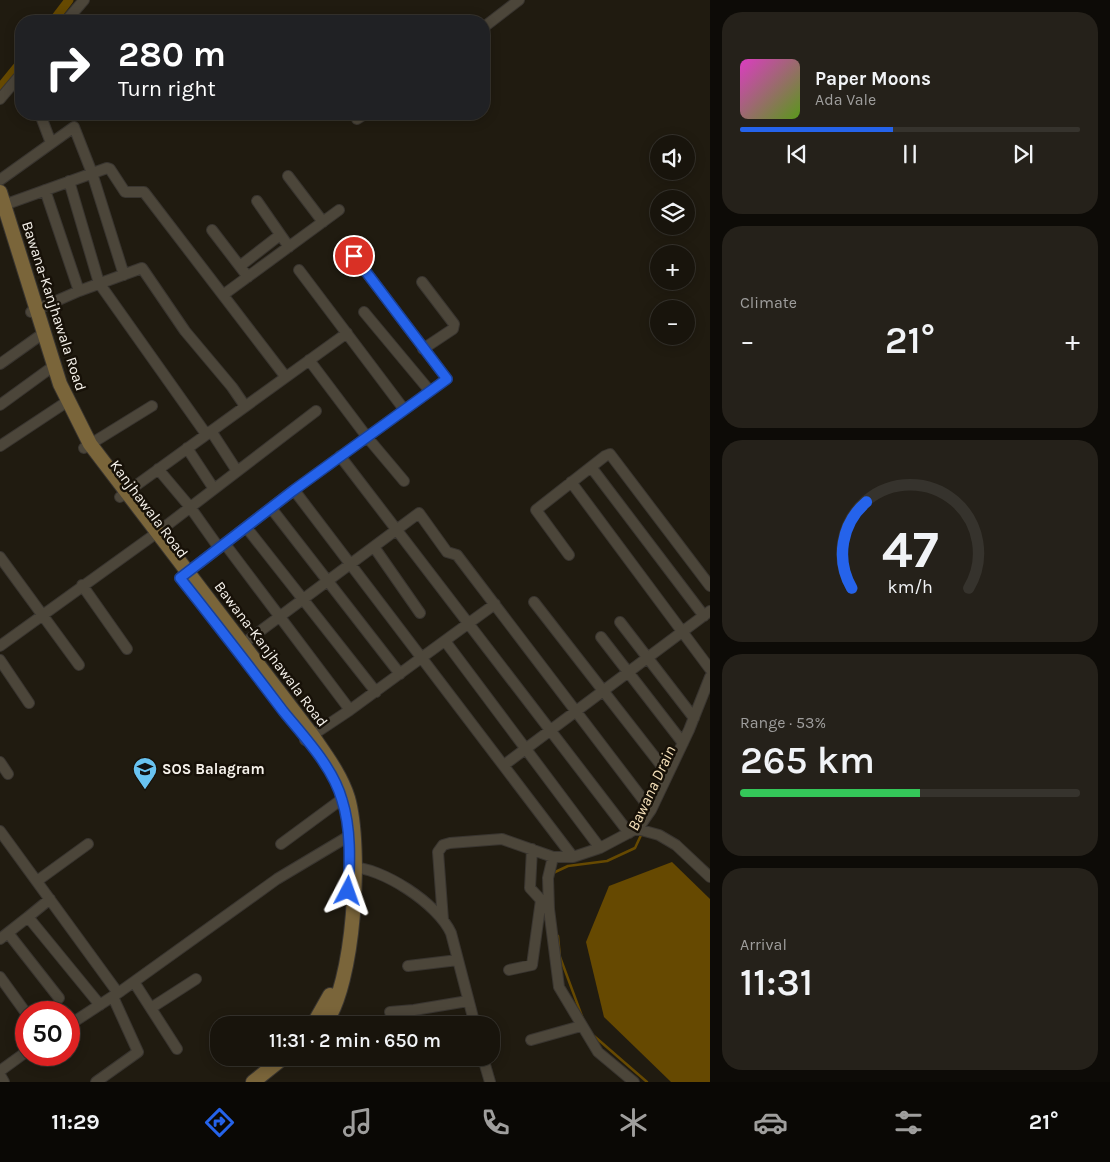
<!DOCTYPE html>
<html lang="en">
<head>
<meta charset="utf-8">
<style>
	:root { --surface:#18140c; --page:#25211a; --text:#f1f3f6; --muted:#9f9e9d; --line:#36332d; --accent:#2563eb }
	body { margin:0; font-family:Karla,sans-serif; background:var(--page); color:var(--text); height:100vh; display:flex; flex-direction:column; font-size:19px; white-space:nowrap }
	* { box-sizing:border-box; margin:0 }
	p { font-size:16px; color:var(--muted) }
	.icon { flex:none; width:28px; height:28px; fill:none; stroke:currentColor; stroke-width:2; stroke-linecap:round; stroke-linejoin:round }
	.map { position:relative; flex:1; overflow:hidden }
	.sheet { display:flex; flex-direction:column; gap:12px; padding:12px; background:#0d0b07; width:400px }
	.sheet>* { flex:none }
	.guide { position:absolute; left:15px; top:15px; width:475px; height:105px; border-radius:20px; box-shadow:0 2px 12px #0003,0 0 0 1px var(--line); background:#202124; color:#fff; overflow:hidden }
	.fabs { position:absolute; left:650px; top:135px; display:grid; gap:10px }
	.fabs a { display:grid; place-items:center; width:45px; height:45px; border-radius:50%; background:var(--surface); box-shadow:0 2px 12px #0003,0 0 0 1px var(--line); font-size:25px }
	.speed { position:absolute; left:15px; top:1001px; display:flex; gap:10px; font-size:25px; font-weight:700; text-align:center }
	.speed>* { display:grid; place-content:center; width:65px; height:65px; border-radius:50%; background:var(--surface); box-shadow:0 2px 12px #0003,0 0 0 1px var(--line); line-height:1 }
	.speed .limit { border:8px solid #d22; background:#fff; color:#111 }
	.pin { position:absolute; display:grid; place-items:center; width:42px; height:42px; color:#fff; margin:-21px; border:2px solid #fff; border-radius:50%; box-shadow:0 1px 5px #0007 }
	.me { position:absolute; width:55px; margin:-28px; rotate:4deg; stroke-linejoin:round; filter:drop-shadow(0 0 4px #0008) }
	.turn { display:flex; align-items:center; gap:18px; height:105px; padding:0 20px; font-size:22px }
	.turn .icon { width:65px; height:65px; stroke-width:2.5 }
	.turn b { display:block; font-size:35px; line-height:42px }
	.big { font-size:38px; font-weight:600; line-height:1.1 }
	.sheet .tile { flex:1; display:flex; flex-direction:column; justify-content:center; gap:8px; min-width:0; padding:0 18px; border-radius:20px; background:var(--page) }
	.sheet .dial { align-items:center; gap:0 }
	.dial svg { height:130px; overflow:visible; fill:none; stroke:var(--line); stroke-width:7; stroke-linecap:round; text-anchor:middle }
	.dial text { fill:var(--text); stroke:none }
	.song { display:flex; align-items:center; gap:15px }
	.cover { width:60px; height:60px; border-radius:8px; background:linear-gradient(135deg,hsl(310 70% 55%),hsl(90 70% 35%)) }
	.played { height:5px; border-radius:2px; background:linear-gradient(90deg,var(--accent) 45%,var(--line) 45%) }
	.keys { display:flex; justify-content:space-around; direction:ltr }
	.heat { display:flex; justify-content:space-between; align-items:center; font-size:28px; direction:ltr }
	.charge { height:8px; border-radius:4px; background:linear-gradient(90deg,#34c759 53%,var(--line) 0) }
	.trip { position:absolute; left:210px; top:1016px; width:290px; height:50px; border-radius:20px; background:var(--surface); box-shadow:0 2px 12px #0003,0 0 0 1px var(--line); font-weight:600; line-height:50px; text-align:center }
	.dock { display:flex; height:80px; justify-content:space-around; align-items:center; background:#0a0805; color:var(--muted) }
	.dock .icon { width:35px; height:35px }
	.dock .selected { color:var(--accent) }
	.dock b { font-size:22px; color:var(--text) }
	main { display:flex; flex:1; min-height:0 }
	.map>svg:first-child { display:block }
	.water { fill:#664901 }
	.lines { fill:none; stroke-linecap:round; stroke-linejoin:round }
	.stream { stroke:#664901; stroke-width:2.5 }
	.canal { stroke:#664901; stroke-width:9 }
	.minor-casing { stroke:#393530; stroke-width:12 }
	.secondary-casing { stroke:#393530; stroke-width:16 }
	.minor { stroke:#4c463a; stroke-width:10 }
	.secondary { stroke:#7a653a; stroke-width:14 }
	.route-casing { stroke:#184099; stroke-width:12 }
	.route { stroke:#2563eb; stroke-width:9 }
	.labels { text-anchor:middle; stroke-width:5; stroke-linejoin:round; paint-order:stroke }
	.street-label { font-size:15px; fill:#f6f2eb; stroke:#171108 }
	.poi-label { font-size:15px; font-weight:bold; fill:#f6f2eb; stroke:#171108; text-anchor:start }
	.water-label { font-size:16px; font-style:italic; fill:#f6e1ba; stroke:#171108 }
</style>
</head>
<body>
<main>
<div class="map">
<svg width="710" height="1082" viewBox="0 0 710 1082">
	<rect width="100%" height="100%" fill="#201b10"/>
	<!-- water -->
	<path class="water" d="M672,862L710,899V1082H671L604,1017L586,942L609,886Z"/>
	<g class="lines">
		<!-- stream -->
		<path class="stream" d="M553,873L568,866L607,861L635,848L642,833
			M558,936L560,957L583,1019
			M594,1036L647,1082"/>
		<!-- canal -->
		<path class="canal" d="M53,21L69,0
			M0,88L21,62"/>
		<!-- minor casing -->
		<g class="minor-casing">
			<path id="minor" d="M66,21L84,0
				M484,27L519,0
				M0,99L21,74
				M40,114L51,143
				M357,119L365,114
				M288,176L323,222
				M0,180L74,127L92,173L124,275
				M69,181L99,283L206,434
				M45,190L79,291
				M257,201L289,247
				M4,205L107,168L110,169L125,192H144L285,376
				M212,230L248,277
				M240,266L280,235
				M299,270L403,408
				M422,282L454,324L453,329L423,349
				M223,295L339,210
				M31,312L79,291L142,268L185,331L232,387L245,406
				M364,312L429,390
				M309,360L367,437L404,481
				M0,364L38,337
				M0,405L48,370
				M211,431L237,471
				M0,446L68,401
				M84,448L152,406
				M187,448L214,489
				M340,456L629,833
				M591,467L704,616
				M158,469L190,507L219,548
				M571,482L710,669
				M294,490L573,857
				M120,497L347,333
				M271,508L400,674
				M246,527L376,692
				M225,544L350,710
				M374,547L420,613
				M569,555L536,510L605,456L610,454L710,586
				M0,557L79,665
				M180,578L294,490L447,379L354,256
				M82,585L127,649
				M534,602L668,774
				M620,622L694,718
				M601,637L683,743
				M445,641L600,848
				M0,646L158,532L316,411
				M236,649L419,513L447,552L457,555L651,810
				M0,660L29,703
				M305,740L350,710L495,604
				M0,762L8,774
				M504,765L710,611
				M637,830L651,810L689,730L710,677
				M0,831L118,993
				M281,844L342,799L348,797
				M553,857L548,878L549,909L559,987L598,1052L634,1082
				M350,867C382,867 438,904 451,933L475,1025
				M37,881L88,844
				M28,917L50,899
				M443,920L438,852L443,845L450,843L502,839L553,857H573L600,848L634,830H641L659,835L676,845L710,877
				M8,933L59,998
				M0,939L28,917L100,1005
				M408,966L458,960
				M509,970L532,965L541,900L530,888L532,849
				M0,977L26,1013
				M134,982L177,1049
				M151,1008L196,979
				M390,1012L414,1010L468,1001
				M69,1025L121,991L277,879L354,833
				M531,1040L581,1026
				M483,1058L490,1082
				M0,1071L26,1052
				M0,1075L4,1082
				M96,1082L138,1052L113,997"/>
		</g>
		<!-- secondary casing -->
		<g class="secondary-casing">
			<path id="secondary" d="M0,192L60,384L90,444L312,735C325,754 341,775 348,798C362,847 355,985 324,1025
				M313,1025L330,995
				M253,1082L283,1058"/>
		</g>
		<!-- minor -->
		<use href="#minor" class="minor"/>
		<!-- secondary -->
		<use href="#secondary" class="secondary"/>
	</g>
	<g class="lines">
		<!-- route casing -->
		<g class="route-casing">
			<path id="route" d="M348,891C350,861 351,828 342,800C333,767 304,737 283,711C249,666 215,622 180,578L294,490L447,379L354,256"/>
		</g>
		<!-- route -->
		<use href="#route" class="route"/>
	</g>
	<!-- icons -->
	<defs>
		<g id="school-pin" transform="scale(1.25)"><path d="M0 17L-7.5 6A9.5 9.5 0 1 1 7.5 6Z" fill="#69c3f1" stroke="#171108"/><path d="M0-5L7-2L0 1L-7-2ZM-4 1L0 2.5L4 1V4Q0 6-4 4Z" fill="#111"/></g>
	</defs>
	<g fill-rule="evenodd">
		<use href="#school-pin" x="145" y="769"/>
	</g>
	<g class="labels">
		<!-- street labels -->
		<g class="street-label">
			<text transform="translate(54 306) rotate(72)" y="5">Bawana-Kanjhawala Road</text>
			<text transform="translate(149 509) rotate(53)" y="5">Kanjhawala Road</text>
			<text transform="translate(271 654) rotate(53)" y="5">Bawana-Kanjhawala Road</text>
		</g>
		<!-- poi labels -->
		<g class="poi-label">
			<text x="162" y="774">SOS Balagram</text>
		</g>
		<!-- water labels -->
		<g class="water-label">
			<text transform="translate(651 788) rotate(-65)" y="6">Bawana Drain</text>
		</g>
	</g>
</svg>
<div class="fabs">
<a><svg class="icon" aria-label="sound" viewBox="0 0 24 24"><path d="M4 9h4l5-4v14l-5-4H4zM17 9q2 3 0 6"/></svg></a>
<a><svg class="icon" aria-label="layers" viewBox="0 0 24 24"><path d="M12 4l9 5-9 5-9-5zM3 14l9 5 9-5"/></svg></a>
<a>+</a>
<a>−</a>
</div>
<div class="speed"><div class="limit">50</div></div>
<div class="pin" style="left:354px;top:256px;background:#d93025"><svg class="icon" aria-label="arrive" viewBox="0 0 24 24"><path d="M6 21V4h12l-3 4 3 4H6"/></svg></div>
<svg class="me" style="left:348px;top:891px" viewBox="-20 -20 40 40"><path d="M0-17L14 15 0 8-14 15z" fill="#2563eb" stroke="#fff" stroke-width="4"/></svg>
<div class="trip">11:31 · 2 min · 650 m</div>
<div class="guide">
<div class="turn"><svg class="icon" aria-label="right" viewBox="0 0 24 24"><path d="M7 20v-9h11M14 6l5 5-5 5"/></svg><div><b>280 m</b>Turn right</div></div>
</div>
</div>
<section class="sheet">
<div class="tile">
<div class="song"><i class="cover"></i><div><b>Paper Moons</b><p>Ada Vale</p></div></div>
<div class="played"></div>
<div class="keys"><svg class="icon" aria-label="previous" viewBox="0 0 24 24"><path d="M18 5L8 12l10 7zM5 5v14"/></svg><svg class="icon" aria-label="pause" viewBox="0 0 24 24"><path d="M8 5v14M16 5v14"/></svg><svg class="icon" aria-label="next" viewBox="0 0 24 24"><path d="M6 5l10 7-10 7zM19 5v14"/></svg></div>
</div>
<div class="tile"><p>Climate</p>
<div class="heat"><a>−</a><b class="big">21°</b><a>+</a></div>
</div>
<div class="tile dial"><svg viewBox="0 0 100 80">
<path d="M14 69A42 42 0 1 1 86 69"/>
<path d="M14 69A42 42 0 0 1 23 16" stroke="#2563eb"/>
<text x="50" y="56" font-size="32" font-weight="700">47</text>
<text x="50" y="72" font-size="11">km/h</text>
</svg></div>
<div class="tile"><p>Range · 53%</p><b class="big">265 km</b><div class="charge"></div></div>
<div class="tile"><p>Arrival</p><b class="big">11:31</b></div>
</section>
</main>
<nav class="dock">
<b>11:29</b>
<svg class="icon selected" aria-label="directions" viewBox="0 0 24 24"><path d="M12 3l9 9-9 9-9-9zM9 14v-3h6M13 9l2 2-2 2"/></svg>
<svg class="icon" aria-label="music" viewBox="0 0 24 24"><path d="M9 18V5l10-2v13"/><circle cx="6" cy="18" r="3"/><circle cx="16" cy="16" r="3"/></svg>
<svg class="icon" aria-label="phone" viewBox="0 0 24 24"><path d="M5 4h4l2 5-3 2q2 4 5 5l2-3 5 2v4C11 20 4 13 5 4z"/></svg>
<svg class="icon" aria-label="climate" viewBox="0 0 24 24"><path d="M12 3v18M4 7l16 10M4 17L20 7"/></svg>
<svg class="icon" aria-label="car" viewBox="0 0 24 24"><path d="M5 17H2v-5l4-1 3-4h7l3 4 3 1v5h-3M9 17h6M6 11h13"/><circle cx="7" cy="17" r="2"/><circle cx="17" cy="17" r="2"/></svg>
<svg class="icon" aria-label="filters" viewBox="0 0 24 24"><path d="M4 7h16M4 17h16"/><circle cx="9" cy="7" r="2"/><circle cx="15" cy="17" r="2"/></svg>
<b>21°</b>
</nav>
</body>
</html>
